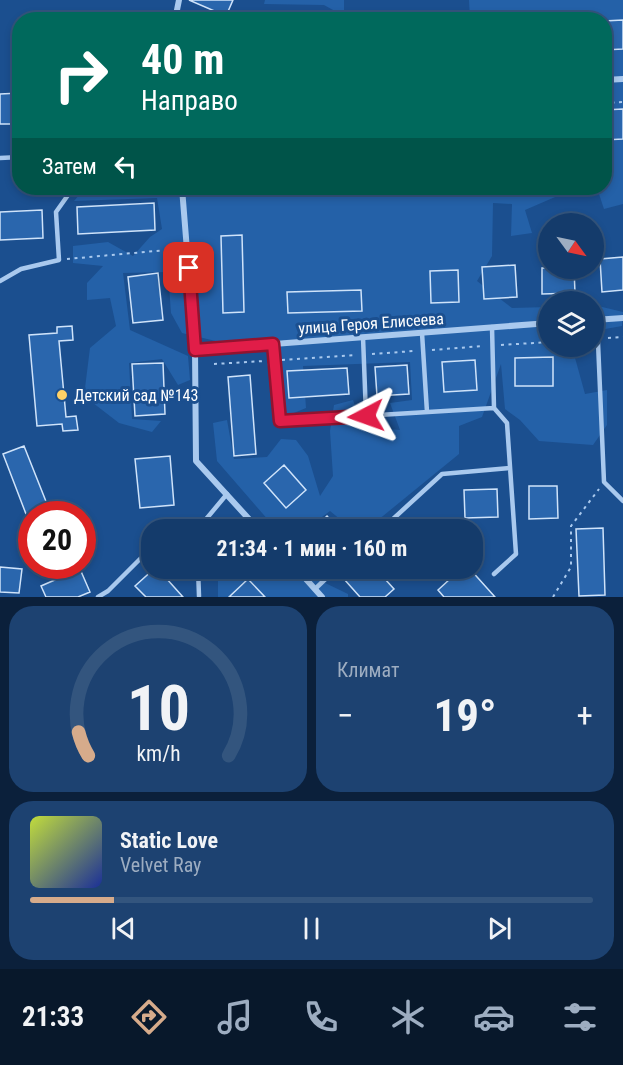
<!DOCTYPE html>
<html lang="ru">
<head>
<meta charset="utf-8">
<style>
	:root { --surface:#143b6b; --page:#1d4271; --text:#f1f3f6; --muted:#9dadc1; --line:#33557e; --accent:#d6ab8b }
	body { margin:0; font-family:"Roboto Condensed",sans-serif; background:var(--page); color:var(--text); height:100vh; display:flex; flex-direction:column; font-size:22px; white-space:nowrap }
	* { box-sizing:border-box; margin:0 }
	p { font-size:20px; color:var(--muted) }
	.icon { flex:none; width:33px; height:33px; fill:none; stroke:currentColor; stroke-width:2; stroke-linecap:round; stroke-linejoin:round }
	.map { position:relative; height:597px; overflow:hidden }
	.details { display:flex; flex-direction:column; gap:9px; padding:9px; background:#0b203b; flex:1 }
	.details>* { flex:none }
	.hud { position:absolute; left:12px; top:12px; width:600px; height:183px; border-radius:24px; box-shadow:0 3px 9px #0003,0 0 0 2px var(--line); background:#00695c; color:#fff; overflow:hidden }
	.needle { width:39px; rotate:123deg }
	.tools { position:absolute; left:538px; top:213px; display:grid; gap:12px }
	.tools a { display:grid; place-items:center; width:66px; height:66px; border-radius:50%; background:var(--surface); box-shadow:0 3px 9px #0003,0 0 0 2px var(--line); font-size:30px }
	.speed { position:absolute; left:18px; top:501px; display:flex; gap:12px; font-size:30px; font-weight:700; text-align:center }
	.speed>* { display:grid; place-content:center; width:78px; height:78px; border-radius:50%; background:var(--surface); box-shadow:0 3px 9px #0003,0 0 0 2px var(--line); line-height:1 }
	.speed .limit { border:9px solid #d22; background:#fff; color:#111 }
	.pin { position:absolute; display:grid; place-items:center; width:51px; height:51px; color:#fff; margin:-26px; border-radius:12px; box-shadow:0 3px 9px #0006 }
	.me { position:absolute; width:66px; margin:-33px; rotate:266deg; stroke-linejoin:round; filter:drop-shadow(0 0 4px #0008) }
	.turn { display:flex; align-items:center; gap:21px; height:126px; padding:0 30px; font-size:27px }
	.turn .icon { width:78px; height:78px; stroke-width:2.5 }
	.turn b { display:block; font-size:42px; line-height:51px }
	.then { display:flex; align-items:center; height:57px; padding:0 30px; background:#0003; gap:12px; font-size:22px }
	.big { font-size:45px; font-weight:700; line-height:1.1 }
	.details .tile { flex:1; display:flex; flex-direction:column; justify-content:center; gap:9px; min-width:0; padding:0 21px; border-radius:24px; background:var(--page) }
	.details .dial { align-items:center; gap:0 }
	.dial svg { height:156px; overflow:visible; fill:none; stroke:var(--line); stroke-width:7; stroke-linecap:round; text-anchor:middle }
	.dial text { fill:var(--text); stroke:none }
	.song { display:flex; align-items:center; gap:18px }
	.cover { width:72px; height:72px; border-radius:9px; background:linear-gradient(135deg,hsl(70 70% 55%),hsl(230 70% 35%)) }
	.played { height:6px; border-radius:3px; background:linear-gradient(90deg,var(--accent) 15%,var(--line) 15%) }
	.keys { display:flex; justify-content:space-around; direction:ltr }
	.heat { display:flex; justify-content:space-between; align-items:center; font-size:33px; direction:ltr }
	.details .tiles { flex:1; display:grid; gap:9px; grid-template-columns:1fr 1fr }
	.tile:last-child { grid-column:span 2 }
	.trip { position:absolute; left:141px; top:519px; width:342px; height:60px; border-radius:24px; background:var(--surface); box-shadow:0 3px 9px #0003,0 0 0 2px var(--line); font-weight:700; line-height:60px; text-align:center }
	.tabs { display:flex; height:96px; justify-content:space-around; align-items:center; background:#08182b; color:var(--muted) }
	.tabs .icon { width:42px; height:42px }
	.tabs .selected { color:var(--accent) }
	.tabs b { font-size:27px; color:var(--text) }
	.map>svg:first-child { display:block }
	.green { fill:#2461a8 }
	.building { fill:#2a66ad; stroke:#cfe3fa; stroke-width:1.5 }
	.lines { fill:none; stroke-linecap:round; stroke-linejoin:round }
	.path { stroke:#a9c9ee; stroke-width:2; stroke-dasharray:3 4.5; stroke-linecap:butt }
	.service { stroke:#a9c9ee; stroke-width:4.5 }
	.minor { stroke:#a9c9ee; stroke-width:6 }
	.route-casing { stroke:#92132f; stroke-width:15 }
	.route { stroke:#e11d48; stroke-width:10 }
	.poi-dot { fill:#ffd166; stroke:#1b4f8f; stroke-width:2 }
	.labels { text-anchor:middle; stroke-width:6; stroke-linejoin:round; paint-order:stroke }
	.street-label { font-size:16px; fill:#fff; stroke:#1b4f8f }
	.poi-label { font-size:16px; fill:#fff; stroke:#1b4f8f; text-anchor:start }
</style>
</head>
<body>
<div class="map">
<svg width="623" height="597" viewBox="0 0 623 597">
	<rect width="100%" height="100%" fill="#1b4f8f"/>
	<!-- green -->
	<path class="green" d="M265,0H344V16L324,5L264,4Z
		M469,0H623V204L604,209L597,188H604V20L470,19Z
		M85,188H568L569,191L525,210L532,233L511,236L512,204L493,203L492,256L477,281L512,308L549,307V346L572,347L585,394L607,390V425L593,445L539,441L520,420L505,409L501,364L482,417L459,426V454L367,529H352L330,511L306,529H276L217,461L213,423L227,420L234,459L267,457L281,439L296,440L308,456L320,496L333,476L330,431L334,405L353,400L362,427L400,430L390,403L412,400L410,362L303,366L306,408L284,417L267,364L283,340L224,343L182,333L171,313L168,272L123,273L130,330L188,356L190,380L178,385L162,359L129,363L132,419L161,421L152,432L119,423L84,396L90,348L116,326L110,298L87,300V283L103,266L73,263V246L108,242L133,256L150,237L162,229L157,198L74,201Z
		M594,305L623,312L622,326L594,331Z
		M218,568L326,569L328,571L319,580L348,594V597H218Z"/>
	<!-- building -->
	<path class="building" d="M189,0H233L226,16Z
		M623,20V49L604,50V21Z
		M20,93V124H0V94Z
		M623,109V139L604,140V110Z
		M154,203L155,230L78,234L77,207Z
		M42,210L43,238L0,240V212Z
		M242,235L244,312L223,313L221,236Z
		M623,257V290L602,292L600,259Z
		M515,265L517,297L484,299L482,267Z
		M542,268H574L575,293L542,294Z
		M458,270L459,302L431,303L430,271Z
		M158,273L163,320L133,323L128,277Z
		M361,290L362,311L288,313L287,292Z
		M72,326L73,340L59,341L66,417L76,416L78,430L63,431L62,424L37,426L29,335L57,333V327Z
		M553,357V386H515V358Z
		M475,360L477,390L444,392L442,362Z
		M163,363L165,414L135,416L132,364Z
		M407,365L409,394L377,396L375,367Z
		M347,368L349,394L289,398L287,371Z
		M250,375L256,454L234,456L228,377Z
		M24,446L51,514H26L3,454Z
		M170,456L174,505L140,508L135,459Z
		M284,465L306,490L286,508L264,483Z
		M529,486H557L558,518L529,519Z
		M497,489L498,517L465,518L464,490Z
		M327,516L339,530H312Z
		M603,528L605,595L579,596L576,529Z
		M0,567L22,569L19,593L0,592Z
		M155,568H157L183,597H146L135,586Z
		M355,568H375L394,589L385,597H360L344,579Z
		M462,568H469L495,597H444L438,590Z
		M80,569L90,592L78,597H46L41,586Z
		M248,579L265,597H229Z"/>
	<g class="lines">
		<!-- path -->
		<path class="path" d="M604,103L623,102
			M67,259L178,249
			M608,338L623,337
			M501,345L549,342
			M432,350L483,346
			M372,354L414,351
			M282,360L355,355
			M214,364L265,361
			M553,597L571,567V526L599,489"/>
		<!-- service -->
		<path class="service" d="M0,158L20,157
			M0,281L21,269L59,260L56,212L73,188
			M597,319L604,482L623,501
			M422,333L427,412
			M363,337L366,415
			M273,344L280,421L494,408L492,327
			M197,530L227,494
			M381,530L442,474L510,468
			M198,568L199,596
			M494,574L516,554L507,423L494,408
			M315,589L337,568
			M98,597L108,591L145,554L152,553"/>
		<!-- minor -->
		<path class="minor" d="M175,20L179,0
			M604,80L623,79
			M182,188L195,350L196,461L259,530
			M594,320L623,318
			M195,350L549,323
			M296,568L322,597"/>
	</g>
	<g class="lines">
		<!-- route casing -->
		<g class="route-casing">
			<path id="route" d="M189,268L195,350L273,344L280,421L366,416"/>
		</g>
		<!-- route -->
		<use href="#route" class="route"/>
	</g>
	<!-- markers -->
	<circle class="poi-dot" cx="62" cy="395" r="6"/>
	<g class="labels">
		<!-- street labels -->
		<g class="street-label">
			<text transform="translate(371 323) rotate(-4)" y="6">улица Героя Елисеева</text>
		</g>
		<!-- poi labels -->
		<g class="poi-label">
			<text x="74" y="401">Детский сад №143</text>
		</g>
	</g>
</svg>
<div class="tools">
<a><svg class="needle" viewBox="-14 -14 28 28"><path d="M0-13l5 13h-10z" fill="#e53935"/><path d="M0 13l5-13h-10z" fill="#9dadc1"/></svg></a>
<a><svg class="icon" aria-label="layers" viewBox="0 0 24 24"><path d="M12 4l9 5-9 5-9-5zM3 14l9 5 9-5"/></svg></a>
</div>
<div class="speed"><div class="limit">20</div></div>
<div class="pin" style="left:189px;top:268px;background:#d93025"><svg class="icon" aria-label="arrive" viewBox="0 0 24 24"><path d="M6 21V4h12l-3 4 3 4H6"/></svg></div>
<svg class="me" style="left:366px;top:416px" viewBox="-20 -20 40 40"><path d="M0-17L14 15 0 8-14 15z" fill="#e11d48" stroke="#fff" stroke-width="4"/></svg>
<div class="trip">21:34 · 1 мин · 160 m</div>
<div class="hud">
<div class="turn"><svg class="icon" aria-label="right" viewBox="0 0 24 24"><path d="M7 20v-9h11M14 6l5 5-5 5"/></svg><div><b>40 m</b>Направо</div></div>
<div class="then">Затем<svg class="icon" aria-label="left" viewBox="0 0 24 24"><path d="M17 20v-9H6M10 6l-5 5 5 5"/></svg></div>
</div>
</div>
<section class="details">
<div class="tiles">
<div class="tile dial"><svg viewBox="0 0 100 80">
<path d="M14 69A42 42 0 1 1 86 69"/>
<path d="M14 69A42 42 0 0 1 9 57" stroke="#d6ab8b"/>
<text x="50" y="56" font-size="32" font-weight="700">10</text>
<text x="50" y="72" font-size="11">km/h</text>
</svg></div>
<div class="tile"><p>Климат</p>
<div class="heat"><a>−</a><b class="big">19°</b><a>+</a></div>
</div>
<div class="tile">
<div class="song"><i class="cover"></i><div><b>Static Love</b><p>Velvet Ray</p></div></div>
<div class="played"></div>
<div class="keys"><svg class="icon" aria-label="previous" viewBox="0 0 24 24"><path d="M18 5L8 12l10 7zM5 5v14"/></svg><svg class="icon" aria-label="pause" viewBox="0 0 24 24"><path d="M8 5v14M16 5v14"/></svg><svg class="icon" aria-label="next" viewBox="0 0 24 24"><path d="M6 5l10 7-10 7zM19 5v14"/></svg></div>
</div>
</div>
</section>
<nav class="tabs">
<b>21:33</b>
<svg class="icon selected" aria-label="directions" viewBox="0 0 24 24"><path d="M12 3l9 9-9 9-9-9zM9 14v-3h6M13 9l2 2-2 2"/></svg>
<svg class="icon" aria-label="music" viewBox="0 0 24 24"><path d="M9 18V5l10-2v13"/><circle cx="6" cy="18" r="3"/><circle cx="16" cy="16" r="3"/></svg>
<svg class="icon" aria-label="phone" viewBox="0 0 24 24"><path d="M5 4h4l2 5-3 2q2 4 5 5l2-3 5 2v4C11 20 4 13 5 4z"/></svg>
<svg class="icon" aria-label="climate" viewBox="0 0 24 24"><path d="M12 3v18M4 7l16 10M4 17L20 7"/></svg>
<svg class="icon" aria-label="car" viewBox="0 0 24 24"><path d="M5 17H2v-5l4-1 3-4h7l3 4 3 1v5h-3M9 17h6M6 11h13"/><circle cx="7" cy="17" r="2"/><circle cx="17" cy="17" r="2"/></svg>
<svg class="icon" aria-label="filters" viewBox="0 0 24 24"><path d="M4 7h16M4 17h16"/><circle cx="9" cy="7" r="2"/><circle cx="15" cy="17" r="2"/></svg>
</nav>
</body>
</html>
